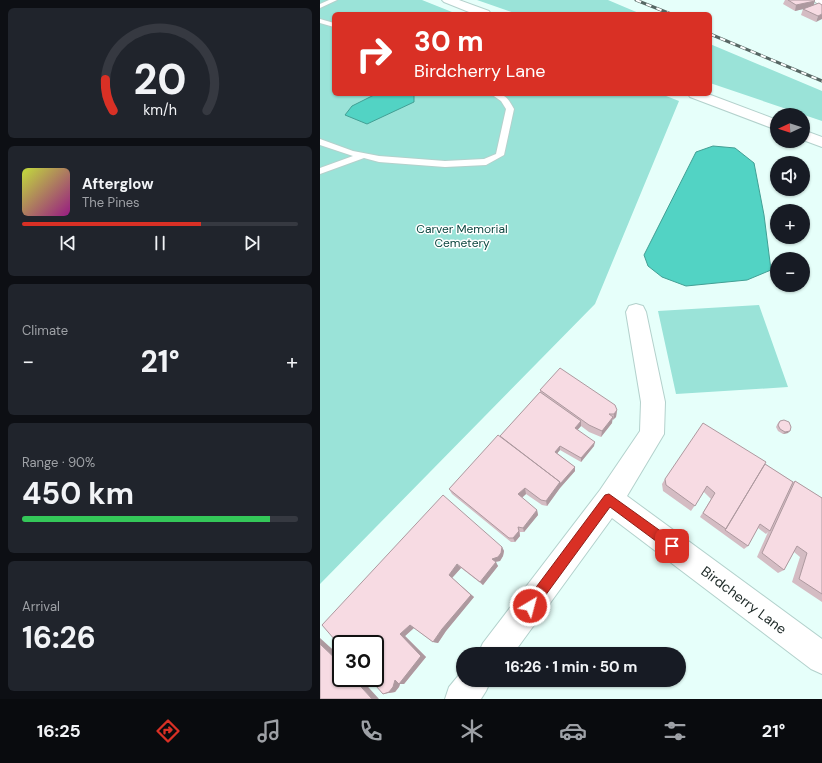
<!DOCTYPE html>
<html lang="en">
<head>
<meta charset="utf-8">
<style>
	:root { --surface:#171b24; --page:#20242c; --text:#f1f3f6; --muted:#9ea1a6; --line:#363941; --accent:#d93025 }
	body { margin:0; font-family:"DM Sans",sans-serif; background:var(--page); color:var(--text); height:100vh; display:flex; flex-direction:column; font-size:15px; white-space:nowrap }
	* { box-sizing:border-box; margin:0 }
	p { font-size:13px; color:var(--muted) }
	.icon { flex:none; width:22px; height:22px; fill:none; stroke:currentColor; stroke-width:2; stroke-linecap:round; stroke-linejoin:round }
	.map { position:relative; flex:1; overflow:hidden }
	.details { display:flex; flex-direction:column; gap:8px; padding:8px; background:#0d0f14; width:320px }
	.details>* { flex:none }
	.banner { position:absolute; left:12px; top:12px; width:380px; height:84px; border-radius:6px; box-shadow:0 1px 3px #0004; background:#d93025; color:#fff; overflow:hidden }
	.needle { width:26px; rotate:266deg }
	.controls { position:absolute; left:450px; top:108px; display:grid; gap:8px }
	.controls a { display:grid; place-items:center; width:40px; height:40px; border-radius:50%; background:var(--surface); box-shadow:0 1px 3px #0004; font-size:20px }
	.speed { position:absolute; left:12px; top:635px; display:flex; gap:8px; font-size:20px; font-weight:700; text-align:center }
	.speed>* { display:grid; place-content:center; width:52px; height:52px; border-radius:50%; background:var(--surface); box-shadow:0 1px 3px #0004; line-height:1 }
	.speed .limit { border:2px solid #111; border-radius:6px; background:#fff; color:#111 }
	.pin { position:absolute; display:grid; place-items:center; width:34px; height:34px; color:#fff; margin:-17px; border-radius:8px; box-shadow:0 2px 6px #0006 }
	.me { position:absolute; width:44px; margin:-22px; rotate:37deg; stroke-linejoin:round; filter:drop-shadow(0 0 3px #0008) }
	.turn { display:flex; align-items:center; gap:14px; height:84px; padding:0 16px; font-size:18px }
	.turn .icon { width:52px; height:52px; stroke-width:2.5 }
	.turn b { display:block; font-size:28px; line-height:34px }
	.big { font-size:30px; font-weight:700; line-height:1.1 }
	.details .tile { flex:1; display:flex; flex-direction:column; justify-content:center; gap:6px; min-width:0; padding:0 14px; border-radius:6px; background:var(--page) }
	.details .dial { align-items:center; gap:0 }
	.dial svg { height:104px; overflow:visible; fill:none; stroke:var(--line); stroke-width:7; stroke-linecap:round; text-anchor:middle }
	.dial text { fill:var(--text); stroke:none }
	.song { display:flex; align-items:center; gap:12px }
	.cover { width:48px; height:48px; border-radius:6px; background:linear-gradient(135deg,hsl(70 70% 55%),hsl(310 70% 35%)) }
	.played { height:4px; border-radius:2px; background:linear-gradient(90deg,var(--accent) 65%,var(--line) 65%) }
	.keys { display:flex; justify-content:space-around; direction:ltr }
	.heat { display:flex; justify-content:space-between; align-items:center; font-size:22px; direction:ltr }
	.charge { height:6px; border-radius:3px; background:linear-gradient(90deg,#34c759 90%,var(--line) 0) }
	.trip { position:absolute; left:136px; top:647px; width:230px; height:40px; border-radius:20px; background:var(--surface); box-shadow:0 1px 3px #0004; font-weight:700; line-height:40px; text-align:center }
	.menu { display:flex; height:64px; justify-content:space-around; align-items:center; background:#090b0e; color:var(--muted) }
	.menu .icon { width:28px; height:28px }
	.menu .active { color:var(--accent) }
	.menu b { font-size:18px; color:var(--text) }
	main { display:flex; flex:1; min-height:0 }
	.map>svg:first-child { display:block }
	.green { fill:#9ae3d8 }
	.water { fill:#52d3c4; stroke:#429f94 }
	.lines { fill:none; stroke-linecap:round; stroke-linejoin:round }
	.lane-casing { stroke:#b3d1cc; stroke-width:2 }
	.street-casing { stroke:#b3d1cc; stroke-width:2 }
	.primary-casing { stroke:#b3d1cc; stroke-width:2 }
	.lane { fill:#fff; fill-rule:evenodd }
	.street { fill:#fff; fill-rule:evenodd }
	.primary { fill:#fff; fill-rule:evenodd }
	.rail-casing { stroke:#576764; stroke-width:3 }
	.rail { stroke:#fff; stroke-width:2; stroke-dasharray:5.5; stroke-linecap:butt }
	.wall { fill:#d4bcc3 }
	.shaded-wall { fill:#ad999f }
	.building { fill:#f7dbe3; stroke:#ad999f }
	.route { fill:#d93025; stroke:#8d1f18 }
	.labels { text-anchor:middle; stroke-width:3; stroke-linejoin:round; paint-order:stroke }
	.park-label { font-size:12px; fill:#0e4841; stroke:#fff }
	.near-street-label { font-size:14px; fill:#1b2725; stroke:#fff }
</style>
</head>
<body>
<main>
<section class="details">
<div class="tile dial"><svg viewBox="0 0 100 80">
<path d="M14 69A42 42 0 1 1 86 69"/>
<path d="M14 69A42 42 0 0 1 8 45" stroke="#d93025"/>
<text x="50" y="56" font-size="32" font-weight="700">20</text>
<text x="50" y="72" font-size="11">km/h</text>
</svg></div>
<div class="tile">
<div class="song"><i class="cover"></i><div><b>Afterglow</b><p>The Pines</p></div></div>
<div class="played"></div>
<div class="keys"><svg class="icon" aria-label="previous" viewBox="0 0 24 24"><path d="M18 5L8 12l10 7zM5 5v14"/></svg><svg class="icon" aria-label="pause" viewBox="0 0 24 24"><path d="M8 5v14M16 5v14"/></svg><svg class="icon" aria-label="next" viewBox="0 0 24 24"><path d="M6 5l10 7-10 7zM19 5v14"/></svg></div>
</div>
<div class="tile"><p>Climate</p>
<div class="heat"><a>−</a><b class="big">21°</b><a>+</a></div>
</div>
<div class="tile"><p>Range · 90%</p><b class="big">450 km</b><div class="charge"></div></div>
<div class="tile"><p>Arrival</p><b class="big">16:26</b></div>
</section>
<div class="map">
<svg width="502" height="699" viewBox="0 0 502 699">
	<rect width="100%" height="100%" fill="#e6fffa"/>
	<!-- green -->
	<path class="green" d="M0,0H102L137,14H14V94H341L359,101L275,304L0,584Z
		M157,0H288L321,14H197Z
		M390,44L502,91V121L390,83Z
		M439,305L468,387L356,394L338,311Z"/>
	<!-- water -->
	<path class="water" d="M56,94H94V102L47,124L25,115L32,106Z
		M393,146L415,148L434,163L444,215L451,270L427,280L366,286L342,277L328,266L324,255L376,152Z"/>
	<g class="lines">
		<!-- lane casing -->
		<g class="lane-casing">
			<path id="lane" d="M9,0H17L0,8V4Z
				M0,19L14,23V27L0,23Z
				M171,94C186,94 187,97 194,109L184,155L166,165L125,167L59,162L44,158L0,174V168L33,156L0,145V139L33,151L59,156L125,161L164,159L176,154L186,109L181,101Z"/>
		</g>
		<!-- street casing -->
		<g class="street-casing">
			<path id="street" d="M493,0H502V5L498,4Z
				M316,304L323,306L326,312L345,402L344,434L307,496L502,639V674L491,669L292,518L193,654H158L163,643L280,490L320,431L321,402L306,312L309,306Z
				M143,670V680H171L166,691L161,699H125L129,687Z"/>
		</g>
		<!-- primary casing -->
		<g class="primary-casing">
			<path id="primary" d="M122,0H139L169,11L171,14H154L124,2Z
				M368,94H388L457,120V130L370,97Z
				M483,130L502,137V147L483,140Z"/>
		</g>
		<!-- lane -->
		<use href="#lane" class="lane"/>
		<!-- street -->
		<use href="#street" class="street"/>
		<!-- primary -->
		<use href="#primary" class="primary"/>
		<!-- rail casing -->
		<g class="rail-casing">
			<path id="rail" d="M316,0L351,14
				M390,34L502,81"/>
		</g>
		<!-- rail -->
		<use href="#rail" class="rail"/>
	</g>
	<!-- wall -->
	<path class="wall" d="M465,0H494L493,5H502L496,22L481,15L483,9L485,8L475,11L463,4Z
		M220,390L297,410L296,417L292,420V423L281,437L269,432L261,426L257,430L274,446L261,462L240,450L237,453L255,467V471L240,488L227,506L222,505L206,494L202,498L217,510L218,515L204,532H200V536L195,542H191L132,494L129,489L180,436L220,392Z
		M460,421L468,433L463,434L458,431L456,427L458,423Z
		M445,464L473,482L475,481L502,498V602L472,582L480,557L474,552L464,570L458,573L437,557L448,532L446,534L438,528L428,546L424,549L380,517L391,499L384,492L371,511L343,491L342,484L345,479Z
		M182,547L184,551L183,556L180,561L175,562L178,566L163,585L141,568L132,578L154,597L126,631L118,643L113,642L94,628L85,636L106,657L84,684H80L79,687L75,692L69,693L2,625Z"/>
	<!-- shaded-wall -->
	<path class="shaded-wall" d="M495,1L493,7L475,11L476,5Z
		M502,14V19L496,22L498,16Z
		M297,410L296,417L293,420L294,414Z
		M293,417L292,423L281,437L282,431Z
		M261,421V426L255,433V428Z
		M470,431L468,433L463,434L465,432Z
		M275,442L274,446L261,462V458Z
		M240,446V450L235,456V452Z
		M255,467V471L240,488V484Z
		M240,482V488L227,506L226,501Z
		M205,488L206,494L199,500L198,494Z
		M217,510L218,515L204,532L203,528Z
		M198,527L200,536L195,542L193,538Z
		M182,547L184,551L183,556L180,561L174,562L172,559Z
		M176,562L178,566L163,585L160,582Z
		M137,564L141,568L132,578L154,597L126,631L118,643L113,642L122,629L129,575Z
		M90,625L95,627L85,636L106,657L84,684H80L79,687L75,692L63,694L80,634Z
		M0,638L21,657V664L0,644Z
		M33,678H40L59,699H52Z"/>
	<!-- building -->
	<path class="building" d="M468,0H494L495,1L476,5Z
		M499,3L502,5V14L498,16L483,9Z
		M240,368L295,405L297,410L294,414H289L293,417L282,431L269,425L220,390Z
		M220,392L261,421L255,428L275,442L261,458L240,446L235,452L255,467L240,484V482L180,436Z
		M464,420L469,422L471,427L470,431L465,432L460,429L458,425L460,421Z
		M383,423L446,462L406,529L383,513L395,493L387,486L375,506L346,485L345,479Z
		M178,435L240,482L226,501L221,500L205,488L198,494L217,510L203,528L198,527L199,531L193,538H189L129,489Z
		M445,464L473,482L450,531L440,524L428,546L405,530Z
		M475,481L502,498V594L479,579L487,553L477,546L464,570L442,553Z
		M123,495L182,547L181,553L178,557L172,559L176,562L160,582L137,564L129,575L151,595L122,629L113,642L90,625L80,634L101,656L79,684L75,680L73,687L69,692L63,694L49,678H55V644H21V647L2,625Z
		M0,644L21,664V678H33L52,699H0Z"/>
	<!-- route -->
	<path class="route" d="M289,494L356,542L357,546L356,550L352,552L348,550L290,507L214,611L210,613L205,611L203,606L205,602L285,495Z"/>
	<g class="labels">
		<!-- park labels -->
		<g class="park-label">
			<text x="142" y="233">Carver Memorial<tspan x="142" dy="14">Cemetery</tspan></text>
		</g>
		<!-- near-street labels -->
		<g class="near-street-label">
			<text transform="translate(424 600) rotate(37)" y="5">Birdcherry Lane</text>
		</g>
	</g>
</svg>
<div class="controls">
<a><svg class="needle" viewBox="-14 -14 28 28"><path d="M0-13l5 13h-10z" fill="#e53935"/><path d="M0 13l5-13h-10z" fill="#9ea1a6"/></svg></a>
<a><svg class="icon" aria-label="sound" viewBox="0 0 24 24"><path d="M4 9h4l5-4v14l-5-4H4zM17 9q2 3 0 6"/></svg></a>
<a>+</a>
<a>−</a>
</div>
<div class="speed"><div class="limit">30</div></div>
<div class="pin" style="left:352px;top:546px;background:#d93025"><svg class="icon" aria-label="arrive" viewBox="0 0 24 24"><path d="M6 21V4h12l-3 4 3 4H6"/></svg></div>
<svg class="me" style="left:210px;top:606px" viewBox="-20 -20 40 40"><circle r="17" fill="#d93025" stroke="#fff" stroke-width="3"/><path d="M0-11L8 9 0 5-8 9z" fill="#fff"/></svg>
<div class="trip">16:26 · 1 min · 50 m</div>
<div class="banner">
<div class="turn"><svg class="icon" aria-label="right" viewBox="0 0 24 24"><path d="M7 20v-9h11M14 6l5 5-5 5"/></svg><div><b>30 m</b>Birdcherry Lane</div></div>
</div>
</div>
</main>
<nav class="menu">
<b>16:25</b>
<svg class="icon active" aria-label="directions" viewBox="0 0 24 24"><path d="M12 3l9 9-9 9-9-9zM9 14v-3h6M13 9l2 2-2 2"/></svg>
<svg class="icon" aria-label="music" viewBox="0 0 24 24"><path d="M9 18V5l10-2v13"/><circle cx="6" cy="18" r="3"/><circle cx="16" cy="16" r="3"/></svg>
<svg class="icon" aria-label="phone" viewBox="0 0 24 24"><path d="M5 4h4l2 5-3 2q2 4 5 5l2-3 5 2v4C11 20 4 13 5 4z"/></svg>
<svg class="icon" aria-label="climate" viewBox="0 0 24 24"><path d="M12 3v18M4 7l16 10M4 17L20 7"/></svg>
<svg class="icon" aria-label="car" viewBox="0 0 24 24"><path d="M5 17H2v-5l4-1 3-4h7l3 4 3 1v5h-3M9 17h6M6 11h13"/><circle cx="7" cy="17" r="2"/><circle cx="17" cy="17" r="2"/></svg>
<svg class="icon" aria-label="filters" viewBox="0 0 24 24"><path d="M4 7h16M4 17h16"/><circle cx="9" cy="7" r="2"/><circle cx="15" cy="17" r="2"/></svg>
<b>21°</b>
</nav>
</body>
</html>
